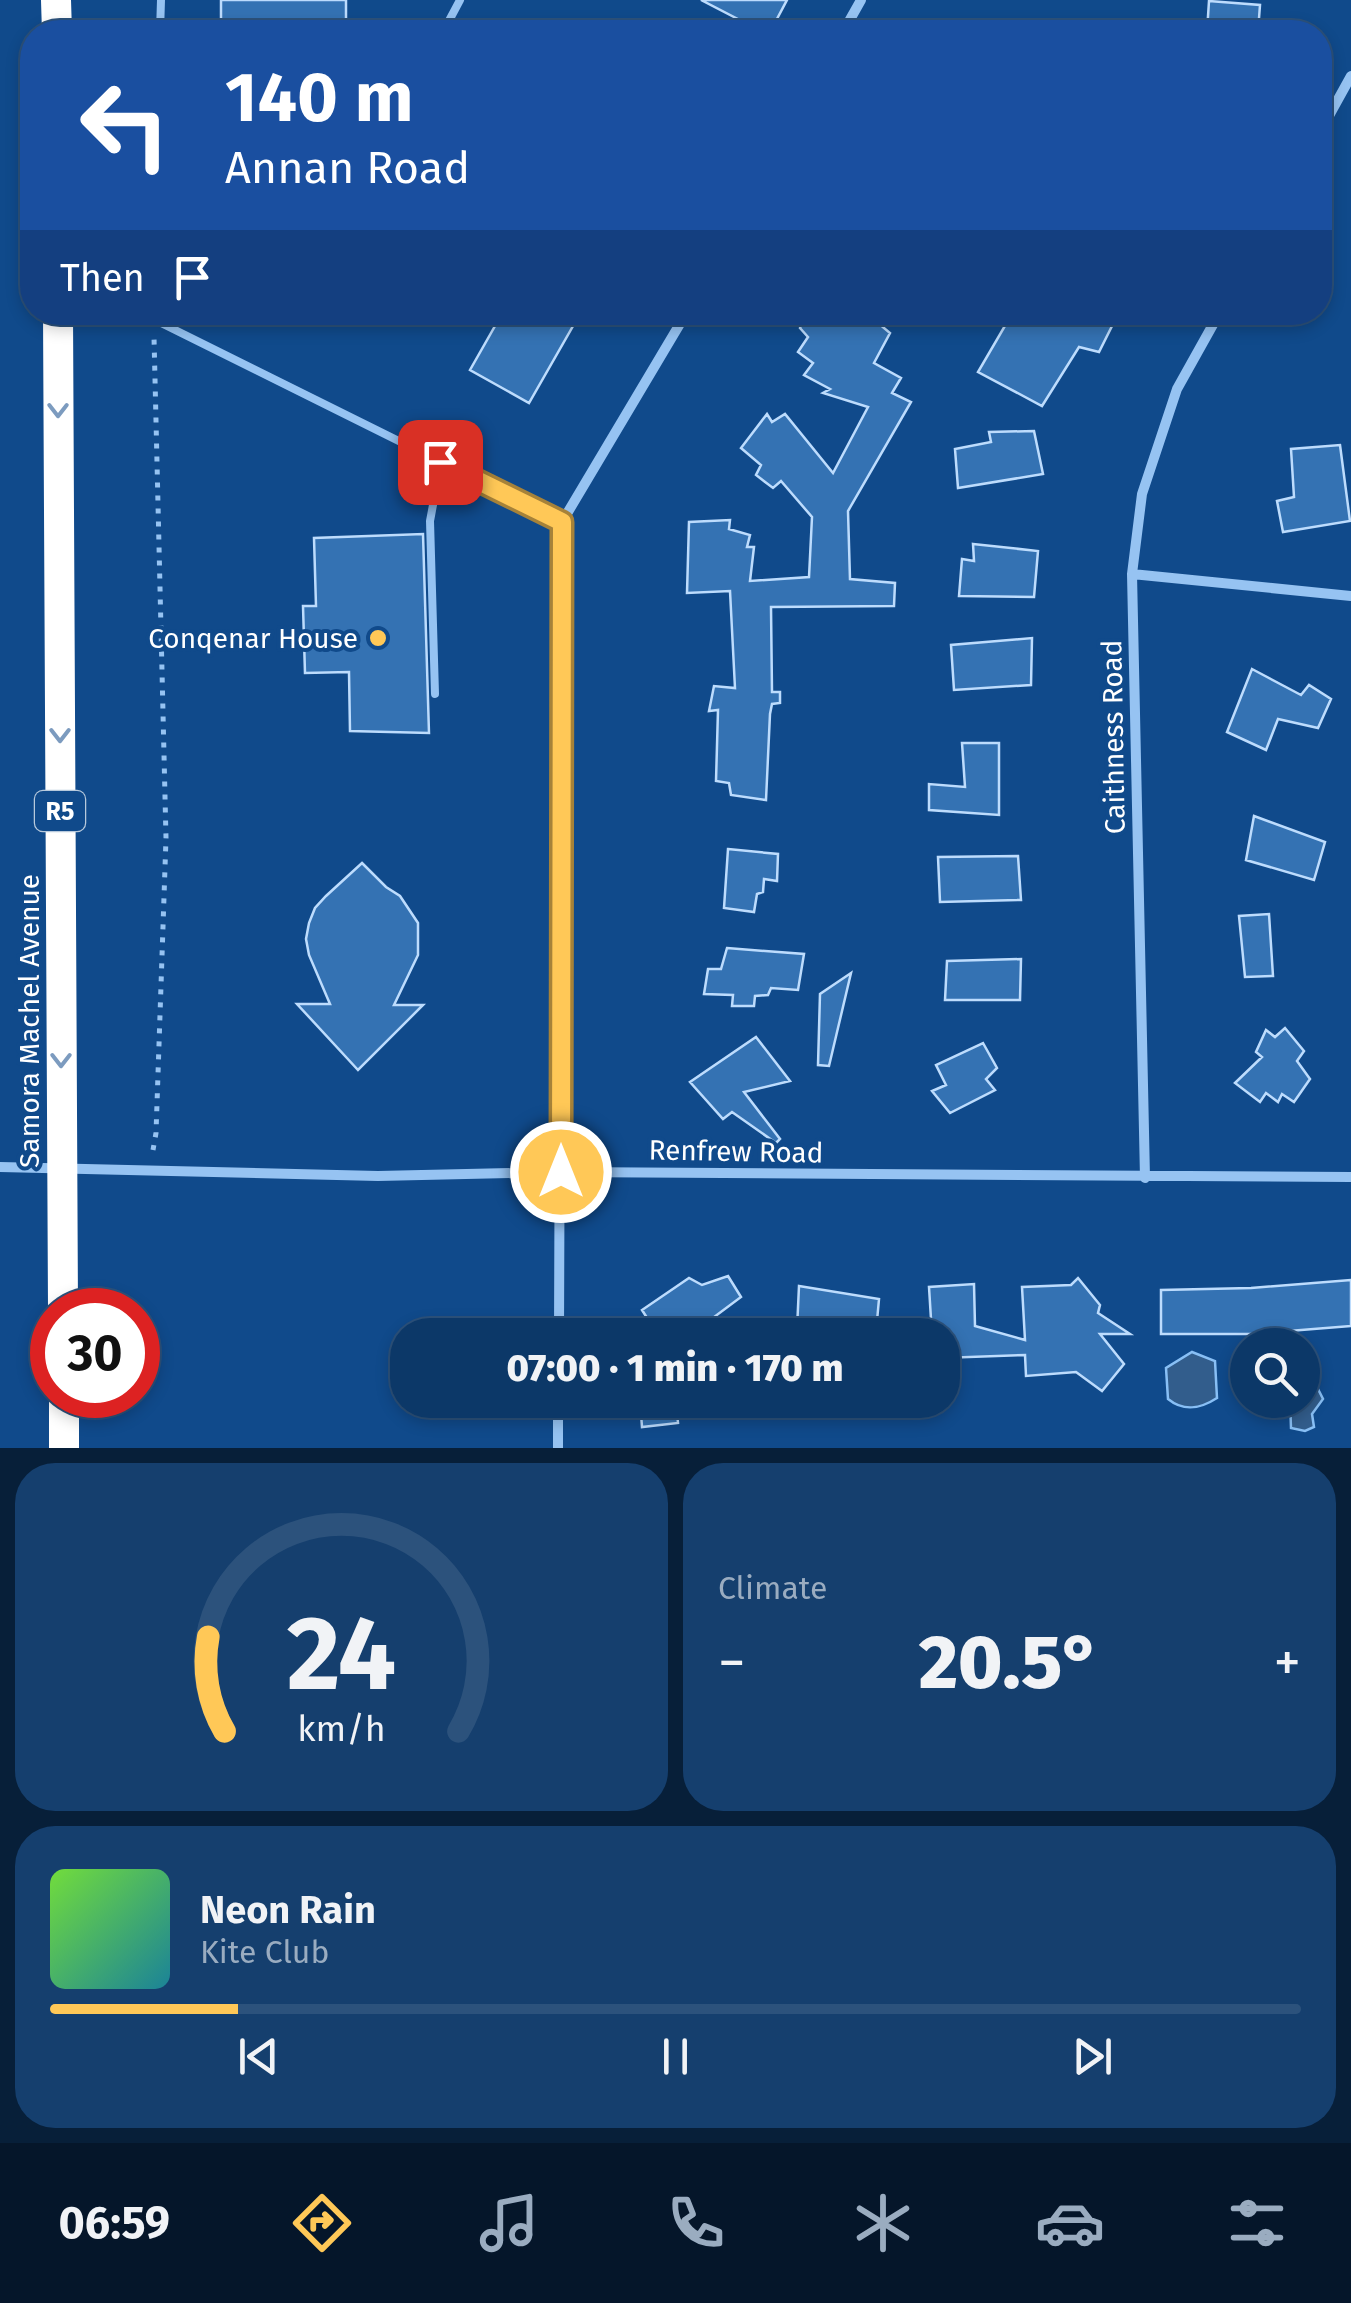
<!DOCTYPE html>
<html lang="en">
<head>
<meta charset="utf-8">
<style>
	:root { --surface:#0c3868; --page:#153f6e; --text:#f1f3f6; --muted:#9aacc0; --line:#2c527c; --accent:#ffc857 }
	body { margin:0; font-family:"Fira Sans",sans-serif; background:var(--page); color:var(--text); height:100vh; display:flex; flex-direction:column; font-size:38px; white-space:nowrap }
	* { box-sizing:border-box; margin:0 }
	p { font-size:32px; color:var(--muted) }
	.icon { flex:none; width:55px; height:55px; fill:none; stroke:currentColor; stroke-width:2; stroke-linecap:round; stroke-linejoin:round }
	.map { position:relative; height:1448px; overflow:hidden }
	.side { display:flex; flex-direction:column; gap:15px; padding:15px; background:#071f39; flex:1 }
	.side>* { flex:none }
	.banner { position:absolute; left:20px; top:20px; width:1312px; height:305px; border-radius:40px; box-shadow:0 5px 15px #0003,0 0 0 2px var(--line); background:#1a4fa0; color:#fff; overflow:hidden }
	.fabs { position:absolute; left:1230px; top:1328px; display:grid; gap:20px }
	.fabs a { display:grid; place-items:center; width:90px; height:90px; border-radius:50%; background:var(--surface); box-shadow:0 5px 15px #0003,0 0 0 2px var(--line); font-size:50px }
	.speed { position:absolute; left:30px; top:1288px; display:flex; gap:20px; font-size:50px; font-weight:700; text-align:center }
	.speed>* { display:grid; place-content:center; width:130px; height:130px; border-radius:50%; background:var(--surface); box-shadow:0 5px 15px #0003,0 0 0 2px var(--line); line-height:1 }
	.speed .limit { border:15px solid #d22; background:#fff; color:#111 }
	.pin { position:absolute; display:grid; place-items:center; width:85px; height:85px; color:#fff; margin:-42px; border-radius:20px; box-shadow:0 5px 15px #0006 }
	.me { position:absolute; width:110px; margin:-55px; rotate:0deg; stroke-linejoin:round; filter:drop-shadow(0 0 8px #0008) }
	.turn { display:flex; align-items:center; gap:35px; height:210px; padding:0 40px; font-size:45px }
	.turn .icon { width:130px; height:130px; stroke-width:2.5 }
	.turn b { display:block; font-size:70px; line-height:85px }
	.then { display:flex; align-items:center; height:95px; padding:0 40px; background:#0003; gap:20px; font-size:38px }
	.big { font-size:75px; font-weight:800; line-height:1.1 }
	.side .card { flex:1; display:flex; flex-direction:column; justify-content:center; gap:15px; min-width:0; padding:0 35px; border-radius:40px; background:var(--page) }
	.side .dial { align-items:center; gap:0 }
	.dial svg { height:260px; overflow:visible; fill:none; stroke:var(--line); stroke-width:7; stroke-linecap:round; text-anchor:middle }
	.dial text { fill:var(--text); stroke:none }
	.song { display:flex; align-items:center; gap:30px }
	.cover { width:120px; height:120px; border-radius:15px; background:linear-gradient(135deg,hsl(100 70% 55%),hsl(190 70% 35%)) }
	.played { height:10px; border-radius:5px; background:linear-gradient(90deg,var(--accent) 15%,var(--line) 15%) }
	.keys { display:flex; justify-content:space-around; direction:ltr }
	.heat { display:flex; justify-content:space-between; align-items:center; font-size:55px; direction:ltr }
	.side .tiles { flex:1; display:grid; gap:15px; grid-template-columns:1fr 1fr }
	.card:last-child { grid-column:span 2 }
	.trip { position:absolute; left:390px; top:1318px; width:570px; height:100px; border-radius:40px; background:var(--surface); box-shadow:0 5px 15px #0003,0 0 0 2px var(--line); font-weight:800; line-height:100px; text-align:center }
	.dock { display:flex; height:160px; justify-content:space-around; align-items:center; background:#05162a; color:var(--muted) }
	.dock .icon { width:70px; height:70px }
	.dock .selected { color:var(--accent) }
	.dock b { font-size:45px; color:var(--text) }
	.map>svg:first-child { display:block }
	.water { fill:#325d8c; stroke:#88bff5; stroke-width:2.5 }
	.building { fill:#3472b3; stroke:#bddcfd; stroke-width:2.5 }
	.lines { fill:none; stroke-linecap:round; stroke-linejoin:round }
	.path { stroke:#96c3f2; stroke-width:5; stroke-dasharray:5 8; stroke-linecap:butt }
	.lane { stroke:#96c3f2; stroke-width:8 }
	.street { stroke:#96c3f2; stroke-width:10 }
	.highway { stroke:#fff; stroke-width:30 }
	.oneway { stroke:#7c9bbf }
	.route-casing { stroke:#a68239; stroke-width:25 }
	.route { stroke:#ffc857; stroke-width:18 }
	.poi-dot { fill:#ffc857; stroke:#104a8b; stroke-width:4 }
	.labels { text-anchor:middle; stroke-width:8; stroke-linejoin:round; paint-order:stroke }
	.shield { fill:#104a8b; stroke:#b7c9dc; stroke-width:2.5 }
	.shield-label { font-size:25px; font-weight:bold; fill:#fff }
	.poi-label { font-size:28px; fill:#fff; stroke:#104a8b; text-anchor:end }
	.street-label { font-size:28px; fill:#fff; stroke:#104a8b }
</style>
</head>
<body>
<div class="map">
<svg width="1351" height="1448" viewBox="0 0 1351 1448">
	<rect width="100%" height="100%" fill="#104a8b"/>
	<!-- water -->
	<path class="water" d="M1192,1352L1215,1361L1217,1398C1200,1409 1184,1412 1168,1399L1166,1368Z
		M1316,1385L1323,1399L1312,1414L1314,1427L1305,1431L1291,1428L1290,1400H1302L1303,1386Z"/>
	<!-- building -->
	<path class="building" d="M221,0H346V32H221Z
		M701,0H787L770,32H763Z
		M1209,1L1260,5L1258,32H1207Z
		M503,312H581L529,403L470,370Z
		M807,312H865L890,333L874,363L901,378L892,393L911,402L848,511L850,579L895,583L894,606L771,607L772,692H780V703L772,704L770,714L766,800L731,795L729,783L716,781L718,710L709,711L714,686L735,688L730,591L687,593L689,522L730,520L729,529L750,535L747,547H754L750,581L809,577L812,517L781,481L773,488L756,475L761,465L741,448L767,414L772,422L785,414L833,473L868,407L823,393L830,389L804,375L813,363L798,352L808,337L800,328Z
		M1013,312H1029L1049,321L1054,312H1085L1112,326L1099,352L1079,347L1042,406L978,372Z
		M1034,431L1043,474L958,488L955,449L991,442L989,432Z
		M1340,445L1350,521L1283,532L1277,501L1294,497L1291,449Z
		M423,534L429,733L350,731L349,672L305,673L303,606H316L314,538Z
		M973,544L1038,551L1034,597L959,596L962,559L974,561Z
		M1032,638L1031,685L954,690L951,645Z
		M1252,669L1301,695L1309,685L1331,699L1318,728L1278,719L1266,750L1227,732Z
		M962,743H999V815L929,810V784L965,787Z
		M1254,816L1325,842L1314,880L1246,860Z
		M728,849L778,854L777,881L764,879L763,892L757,894L754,912L724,908Z
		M1018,856L1021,900L940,902L938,857Z
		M362,863L386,887L400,896L418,923V955L394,1005H423L358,1070L297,1004H330L309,955L306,939L309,923L315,908L326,896Z
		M1269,914L1273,976L1245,977L1239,916Z
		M727,948L804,954L798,990L771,988L768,995L755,996L754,1006H732L733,995L704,994L708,969H721Z
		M1021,959L1020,1000H945L947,961Z
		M851,973L829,1066L818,1065L820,994Z
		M1285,1028L1304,1051L1297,1061L1310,1079L1294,1102L1282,1094L1278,1102L1266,1093L1260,1102L1235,1083L1262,1057L1256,1052L1266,1030L1275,1037Z
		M756,1037L790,1081L744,1092L780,1139L776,1143L732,1112L723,1119L690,1082Z
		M983,1043L997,1068L986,1079L995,1090L950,1113L932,1091L946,1085L936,1065Z
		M728,1276L741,1297L690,1335H658L642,1310L689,1278L702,1285Z
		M1078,1278L1100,1305L1098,1313L1130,1334H1100L1124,1364L1102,1391L1076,1372L1026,1376L1025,1355L942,1358V1335H932L929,1287L974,1284L975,1326L1025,1340L1022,1287L1071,1285Z
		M1351,1280V1326L1252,1334H1161V1290L1251,1288Z
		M799,1286L879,1299L876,1332L797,1329Z
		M640,1400H676L678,1423L642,1427Z"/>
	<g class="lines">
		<!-- path -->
		<path class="path" d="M153,1150L156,1133L166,838L154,337"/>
		<!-- lane -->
		<path class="lane" d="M160,32L161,0
			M443,32L460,0
			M154,312L153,319L562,522
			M435,694L430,521L441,462"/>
		<!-- street -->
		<path class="street" d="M843,32L861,0
			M1320,132L1351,76
			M1132,574L1351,596
			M0,1167L378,1176L561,1172L1351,1177
			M1145,1178L1132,574L1142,494L1177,389L1220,312
			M559,1335L562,522L687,312
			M558,1448V1400"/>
		<!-- highway -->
		<path class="highway" d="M56,0L57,32
			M58,312L63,1310
			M64,1395V1448"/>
	</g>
	<!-- one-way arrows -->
	<defs><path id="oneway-chevron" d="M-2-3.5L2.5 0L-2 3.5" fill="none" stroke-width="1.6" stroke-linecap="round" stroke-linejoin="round" transform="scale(2.5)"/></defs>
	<g class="oneway">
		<use href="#oneway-chevron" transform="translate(58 410) rotate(90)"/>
		<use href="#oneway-chevron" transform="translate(60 735) rotate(90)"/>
		<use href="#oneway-chevron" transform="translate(61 1060) rotate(90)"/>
	</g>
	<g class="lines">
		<!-- route casing -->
		<g class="route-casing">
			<path id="route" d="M440,462L562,522L561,1172"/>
		</g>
		<!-- route -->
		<use href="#route" class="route"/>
	</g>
	<!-- markers -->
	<circle class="poi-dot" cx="378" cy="638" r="10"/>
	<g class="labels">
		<!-- shield labels -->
		<rect class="shield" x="35" y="791" width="50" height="40" rx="8"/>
		<g class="shield-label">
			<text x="60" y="820">R5</text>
		</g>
		<!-- poi labels -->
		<g class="poi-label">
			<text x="358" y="648">Conqenar House</text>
		</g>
		<!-- street labels -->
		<g class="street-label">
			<text transform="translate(1113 737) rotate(-91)" y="10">Caithness Road</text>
			<text transform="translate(29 1021) rotate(-90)" y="10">Samora Machel Avenue</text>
			<text transform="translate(736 1151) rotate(1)" y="10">Renfrew Road</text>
		</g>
	</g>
</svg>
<div class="fabs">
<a><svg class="icon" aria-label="search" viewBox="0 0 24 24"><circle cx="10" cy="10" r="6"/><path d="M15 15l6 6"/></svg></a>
</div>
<div class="speed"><div class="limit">30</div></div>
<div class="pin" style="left:440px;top:462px;background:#d93025"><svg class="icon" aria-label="arrive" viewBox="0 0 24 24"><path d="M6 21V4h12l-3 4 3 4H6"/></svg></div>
<svg class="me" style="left:561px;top:1172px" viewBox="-20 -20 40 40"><circle r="17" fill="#ffc857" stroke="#fff" stroke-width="3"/><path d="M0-11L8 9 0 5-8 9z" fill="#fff"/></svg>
<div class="trip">07:00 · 1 min · 170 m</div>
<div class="banner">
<div class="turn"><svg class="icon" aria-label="left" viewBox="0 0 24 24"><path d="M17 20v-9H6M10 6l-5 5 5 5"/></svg><div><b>140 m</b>Annan Road</div></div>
<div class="then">Then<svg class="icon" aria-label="arrive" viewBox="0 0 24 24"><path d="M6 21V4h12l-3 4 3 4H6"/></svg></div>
</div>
</div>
<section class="side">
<div class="tiles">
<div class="card dial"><svg viewBox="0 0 100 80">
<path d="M14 69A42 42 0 1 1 86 69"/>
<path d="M14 69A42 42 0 0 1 9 40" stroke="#ffc857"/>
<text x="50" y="56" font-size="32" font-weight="700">24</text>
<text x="50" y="72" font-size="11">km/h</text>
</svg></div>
<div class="card"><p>Climate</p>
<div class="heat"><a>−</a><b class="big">20.5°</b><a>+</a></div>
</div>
<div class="card">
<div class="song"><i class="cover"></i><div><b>Neon Rain</b><p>Kite Club</p></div></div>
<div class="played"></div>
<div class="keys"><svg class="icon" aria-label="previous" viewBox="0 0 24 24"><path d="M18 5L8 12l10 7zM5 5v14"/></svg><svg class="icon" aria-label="pause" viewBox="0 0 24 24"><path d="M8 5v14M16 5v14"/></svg><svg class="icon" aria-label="next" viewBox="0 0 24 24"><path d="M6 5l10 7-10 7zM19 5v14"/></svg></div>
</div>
</div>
</section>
<nav class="dock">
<b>06:59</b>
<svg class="icon selected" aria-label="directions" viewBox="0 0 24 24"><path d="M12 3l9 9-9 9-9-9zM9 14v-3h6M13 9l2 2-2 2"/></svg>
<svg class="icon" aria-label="music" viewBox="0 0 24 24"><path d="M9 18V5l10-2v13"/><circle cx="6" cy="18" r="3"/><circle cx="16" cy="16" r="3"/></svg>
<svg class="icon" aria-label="phone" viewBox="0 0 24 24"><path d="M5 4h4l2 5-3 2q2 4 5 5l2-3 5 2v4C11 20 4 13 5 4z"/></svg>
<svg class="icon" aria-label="climate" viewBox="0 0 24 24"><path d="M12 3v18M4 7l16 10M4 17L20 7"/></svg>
<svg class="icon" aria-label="car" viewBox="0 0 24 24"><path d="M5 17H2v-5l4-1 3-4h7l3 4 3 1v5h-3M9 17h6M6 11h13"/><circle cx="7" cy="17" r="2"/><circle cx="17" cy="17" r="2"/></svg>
<svg class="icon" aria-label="filters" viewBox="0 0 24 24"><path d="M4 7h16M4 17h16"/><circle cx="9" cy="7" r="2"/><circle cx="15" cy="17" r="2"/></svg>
</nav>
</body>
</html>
